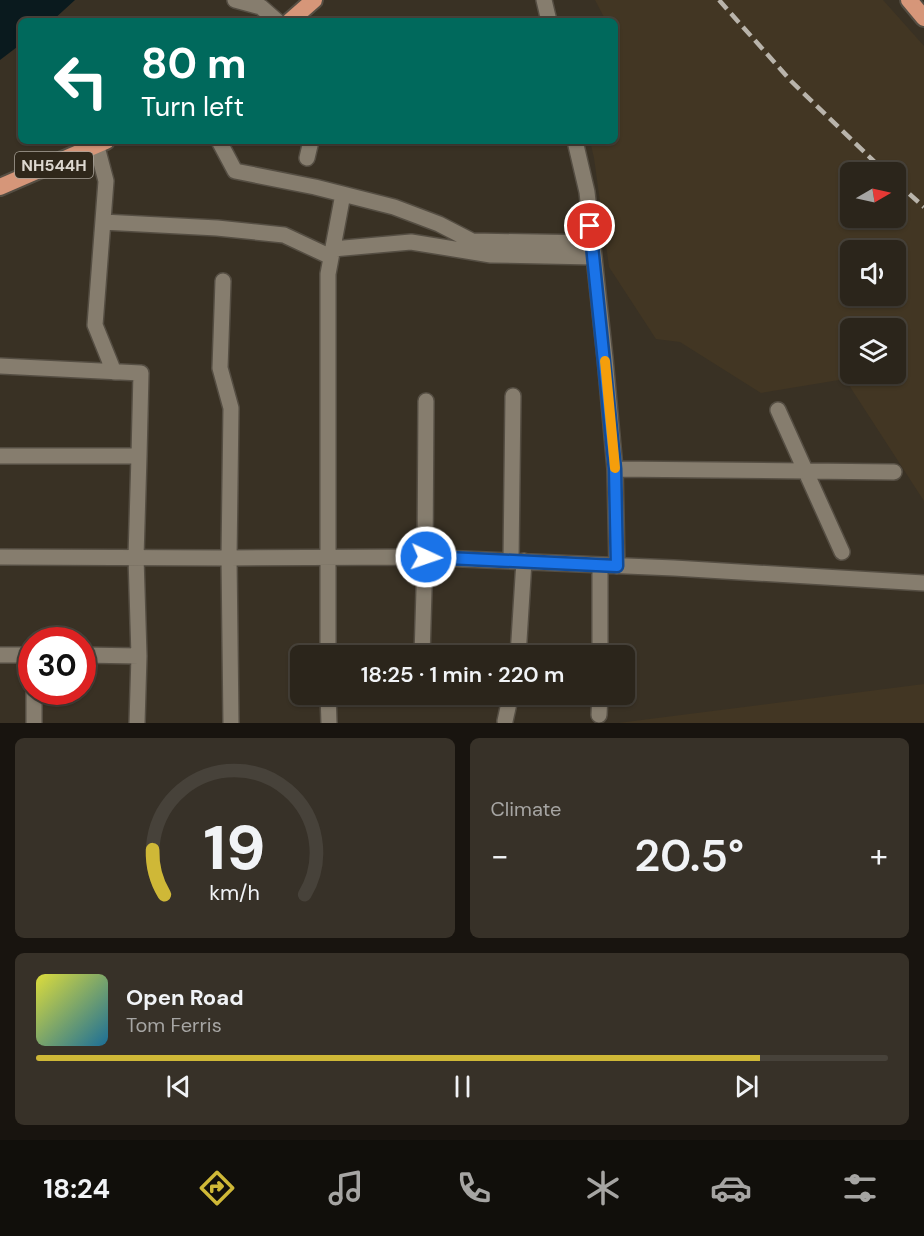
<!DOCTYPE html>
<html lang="en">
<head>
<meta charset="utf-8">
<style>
	:root { --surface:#2b251b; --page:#373128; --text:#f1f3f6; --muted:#a6a5a3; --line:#47423a; --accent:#cfb837 }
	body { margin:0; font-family:"DM Sans",sans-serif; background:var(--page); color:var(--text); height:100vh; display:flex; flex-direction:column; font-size:22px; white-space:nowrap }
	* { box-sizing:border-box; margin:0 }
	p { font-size:20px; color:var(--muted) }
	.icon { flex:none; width:33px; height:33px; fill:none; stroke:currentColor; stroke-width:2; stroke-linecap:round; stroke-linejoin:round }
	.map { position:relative; height:723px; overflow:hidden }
	.sheet { display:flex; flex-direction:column; gap:15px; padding:15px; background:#18140f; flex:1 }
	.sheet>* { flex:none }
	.hud { position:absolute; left:18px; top:18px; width:600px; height:126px; border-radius:9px; box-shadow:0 2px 4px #0004,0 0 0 2px var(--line); background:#00695c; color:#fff; overflow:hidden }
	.needle { width:39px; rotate:81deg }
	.fabs { position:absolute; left:840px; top:162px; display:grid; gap:12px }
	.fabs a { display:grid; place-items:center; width:66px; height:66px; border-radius:9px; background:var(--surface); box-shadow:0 2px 4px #0004,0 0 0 2px var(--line); font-size:30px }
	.speed { position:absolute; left:18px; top:627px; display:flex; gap:12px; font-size:30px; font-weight:700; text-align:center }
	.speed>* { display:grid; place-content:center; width:78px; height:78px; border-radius:50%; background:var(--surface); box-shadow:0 2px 4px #0004,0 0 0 2px var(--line); line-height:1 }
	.speed .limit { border:9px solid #d22; background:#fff; color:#111 }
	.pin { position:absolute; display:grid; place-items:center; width:51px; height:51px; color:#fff; margin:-26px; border:3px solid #fff; border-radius:50%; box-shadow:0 2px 6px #0007 }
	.me { position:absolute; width:66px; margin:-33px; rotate:93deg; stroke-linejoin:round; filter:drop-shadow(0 0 4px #0008) }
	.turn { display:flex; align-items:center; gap:21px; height:126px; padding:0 24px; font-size:27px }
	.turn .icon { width:78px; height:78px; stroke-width:2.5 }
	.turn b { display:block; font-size:42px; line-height:51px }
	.big { font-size:45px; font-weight:600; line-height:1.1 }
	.sheet .tile { flex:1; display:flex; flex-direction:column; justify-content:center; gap:9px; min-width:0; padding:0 21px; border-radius:9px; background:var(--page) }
	.sheet .dial { align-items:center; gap:0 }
	.dial svg { height:156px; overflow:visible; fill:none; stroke:var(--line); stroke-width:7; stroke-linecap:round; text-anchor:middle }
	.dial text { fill:var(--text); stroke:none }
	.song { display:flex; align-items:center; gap:18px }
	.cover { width:72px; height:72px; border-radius:9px; background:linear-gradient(135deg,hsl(60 70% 55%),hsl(200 70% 35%)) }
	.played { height:6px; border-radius:3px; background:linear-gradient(90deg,var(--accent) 85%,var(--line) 85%) }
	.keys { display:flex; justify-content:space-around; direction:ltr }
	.heat { display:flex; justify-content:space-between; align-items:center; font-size:33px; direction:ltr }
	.sheet .tiles { flex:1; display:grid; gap:15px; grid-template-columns:1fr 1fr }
	.tile:last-child { grid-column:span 2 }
	.trip { position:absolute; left:290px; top:645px; width:345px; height:60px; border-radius:9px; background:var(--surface); box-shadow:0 2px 4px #0004,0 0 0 2px var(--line); font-weight:600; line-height:60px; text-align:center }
	.tabs { display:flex; height:96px; justify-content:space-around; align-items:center; background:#110f0b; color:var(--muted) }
	.tabs .icon { width:42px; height:42px }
	.tabs .current { color:var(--accent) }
	.tabs b { font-size:27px; color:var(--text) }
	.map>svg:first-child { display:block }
	.built { fill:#423623; fill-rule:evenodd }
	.water { fill:#0a1a1e }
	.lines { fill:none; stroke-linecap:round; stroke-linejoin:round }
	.minor-casing { stroke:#554e43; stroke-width:18 }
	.trunk-casing { stroke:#554e43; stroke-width:20 }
	.minor { stroke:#867d6e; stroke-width:15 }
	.trunk { stroke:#d69679; stroke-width:16 }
	.rail { stroke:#b9b4ab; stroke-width:4.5; stroke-dasharray:12 6; stroke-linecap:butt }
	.route-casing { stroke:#114b97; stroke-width:15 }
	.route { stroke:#1a73e8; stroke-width:10 }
	.slow { stroke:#f59e0b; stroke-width:10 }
	.labels { text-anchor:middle; stroke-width:6; stroke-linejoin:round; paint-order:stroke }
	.shield { fill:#2f271a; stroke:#a9a399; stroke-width:1.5 }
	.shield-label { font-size:16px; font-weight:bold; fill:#ddd8d0 }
</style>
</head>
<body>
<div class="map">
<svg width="924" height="723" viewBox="0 0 924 723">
	<rect width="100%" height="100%" fill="#393124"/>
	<!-- built -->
	<path class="built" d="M595,0H883L924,46V501L845,379L761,393L680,342L656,339L609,267L594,158L590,141H615V21H606ZM850,172H896V218H850ZM850,250H896V296H850ZM850,328H896V374H850Z
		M924,684V723H618Z"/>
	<!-- water -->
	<path class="water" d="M0,0H75L52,21H21V44L0,60Z"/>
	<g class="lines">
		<!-- minor casing -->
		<g class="minor-casing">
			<path id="minor" d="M235,0L261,7L277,21
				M544,0L549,21
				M219,141L235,171L315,187L394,207L439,224L472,241L592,243
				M575,141L587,192L605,358L615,469L617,566
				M97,147L106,181L95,325L114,372
				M307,158L311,141
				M103,222L217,228L284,235L331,257
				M333,249L411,242L491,255L594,257
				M223,281L220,368L231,408L229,558L231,723
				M0,366L141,373L139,456
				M778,410L842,552
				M0,456H139L136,557L139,656L82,655
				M615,469L894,472
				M0,557L229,558L416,557L674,568L924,583
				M511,561L513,396
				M0,655H32
				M328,656V274L343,194
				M422,656L425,557L426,401
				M518,656L524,561
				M600,656V565
				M328,694L329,723
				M599,715L600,694
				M505,721L511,694
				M34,723V692
				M137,723L139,656"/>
		</g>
		<!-- trunk casing -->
		<g class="trunk-casing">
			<path id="trunk" d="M909,0L924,18
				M290,21L314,0
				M0,187L106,141"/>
		</g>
		<!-- minor -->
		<use href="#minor" class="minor"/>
		<!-- trunk -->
		<use href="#trunk" class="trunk"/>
		<!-- rail -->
		<path class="rail" d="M719,0L791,81L885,172
			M896,182L924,207"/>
	</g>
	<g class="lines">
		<!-- route casing -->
		<g class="route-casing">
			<path id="route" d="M426,557L617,566L615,469L590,226"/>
		</g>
		<!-- route -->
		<use href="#route" class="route"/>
		<!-- slow -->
		<path class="slow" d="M605,361L615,468"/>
	</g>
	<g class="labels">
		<!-- shield labels -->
		<rect class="shield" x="15" y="152" width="78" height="26" rx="4.5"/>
		<g class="shield-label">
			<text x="54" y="171">NH544H</text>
		</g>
	</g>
</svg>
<div class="fabs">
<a><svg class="needle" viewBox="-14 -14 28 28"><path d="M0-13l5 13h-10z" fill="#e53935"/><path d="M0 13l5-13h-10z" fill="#a6a5a3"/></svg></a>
<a><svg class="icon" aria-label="sound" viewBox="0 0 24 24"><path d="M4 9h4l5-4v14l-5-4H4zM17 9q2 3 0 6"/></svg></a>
<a><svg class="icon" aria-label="layers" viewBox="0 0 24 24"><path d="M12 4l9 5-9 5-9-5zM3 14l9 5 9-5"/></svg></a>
</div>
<div class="speed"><div class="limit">30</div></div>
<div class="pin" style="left:590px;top:226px;background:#d93025"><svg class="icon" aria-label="arrive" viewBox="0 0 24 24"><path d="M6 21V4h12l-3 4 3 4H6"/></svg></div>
<svg class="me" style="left:426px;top:557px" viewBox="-20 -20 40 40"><circle r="17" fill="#1a73e8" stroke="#fff" stroke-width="3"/><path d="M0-11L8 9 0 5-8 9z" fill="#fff"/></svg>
<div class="trip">18:25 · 1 min · 220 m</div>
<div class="hud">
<div class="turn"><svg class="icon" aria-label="left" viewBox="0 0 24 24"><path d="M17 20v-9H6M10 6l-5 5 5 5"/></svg><div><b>80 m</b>Turn left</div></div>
</div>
</div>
<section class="sheet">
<div class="tiles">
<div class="tile dial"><svg viewBox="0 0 100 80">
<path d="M14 69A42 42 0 1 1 86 69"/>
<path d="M14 69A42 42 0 0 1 8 46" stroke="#cfb837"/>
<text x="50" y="56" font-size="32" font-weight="700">19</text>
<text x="50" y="72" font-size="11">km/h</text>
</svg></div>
<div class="tile"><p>Climate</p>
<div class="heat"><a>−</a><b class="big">20.5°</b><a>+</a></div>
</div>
<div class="tile">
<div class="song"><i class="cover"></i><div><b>Open Road</b><p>Tom Ferris</p></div></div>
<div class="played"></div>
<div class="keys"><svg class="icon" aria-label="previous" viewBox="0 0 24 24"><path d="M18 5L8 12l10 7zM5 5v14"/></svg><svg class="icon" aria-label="pause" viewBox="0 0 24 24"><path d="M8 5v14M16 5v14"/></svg><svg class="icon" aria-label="next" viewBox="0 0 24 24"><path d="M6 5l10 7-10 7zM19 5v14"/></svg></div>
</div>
</div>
</section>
<nav class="tabs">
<b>18:24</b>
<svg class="icon current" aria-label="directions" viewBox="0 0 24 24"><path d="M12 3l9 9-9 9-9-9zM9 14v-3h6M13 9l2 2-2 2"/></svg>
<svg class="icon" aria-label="music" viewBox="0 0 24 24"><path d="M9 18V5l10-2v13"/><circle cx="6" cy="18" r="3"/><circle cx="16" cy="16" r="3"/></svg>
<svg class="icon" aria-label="phone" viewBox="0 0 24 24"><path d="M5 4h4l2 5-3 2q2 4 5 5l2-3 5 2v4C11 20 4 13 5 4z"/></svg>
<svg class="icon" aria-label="climate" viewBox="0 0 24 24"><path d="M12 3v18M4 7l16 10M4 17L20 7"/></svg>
<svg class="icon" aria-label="car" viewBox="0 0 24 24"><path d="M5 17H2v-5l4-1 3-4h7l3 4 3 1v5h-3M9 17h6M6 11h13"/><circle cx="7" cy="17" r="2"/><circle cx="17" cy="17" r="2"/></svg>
<svg class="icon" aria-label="filters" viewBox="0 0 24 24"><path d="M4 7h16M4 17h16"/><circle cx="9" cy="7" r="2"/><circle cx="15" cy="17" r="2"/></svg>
</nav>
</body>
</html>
